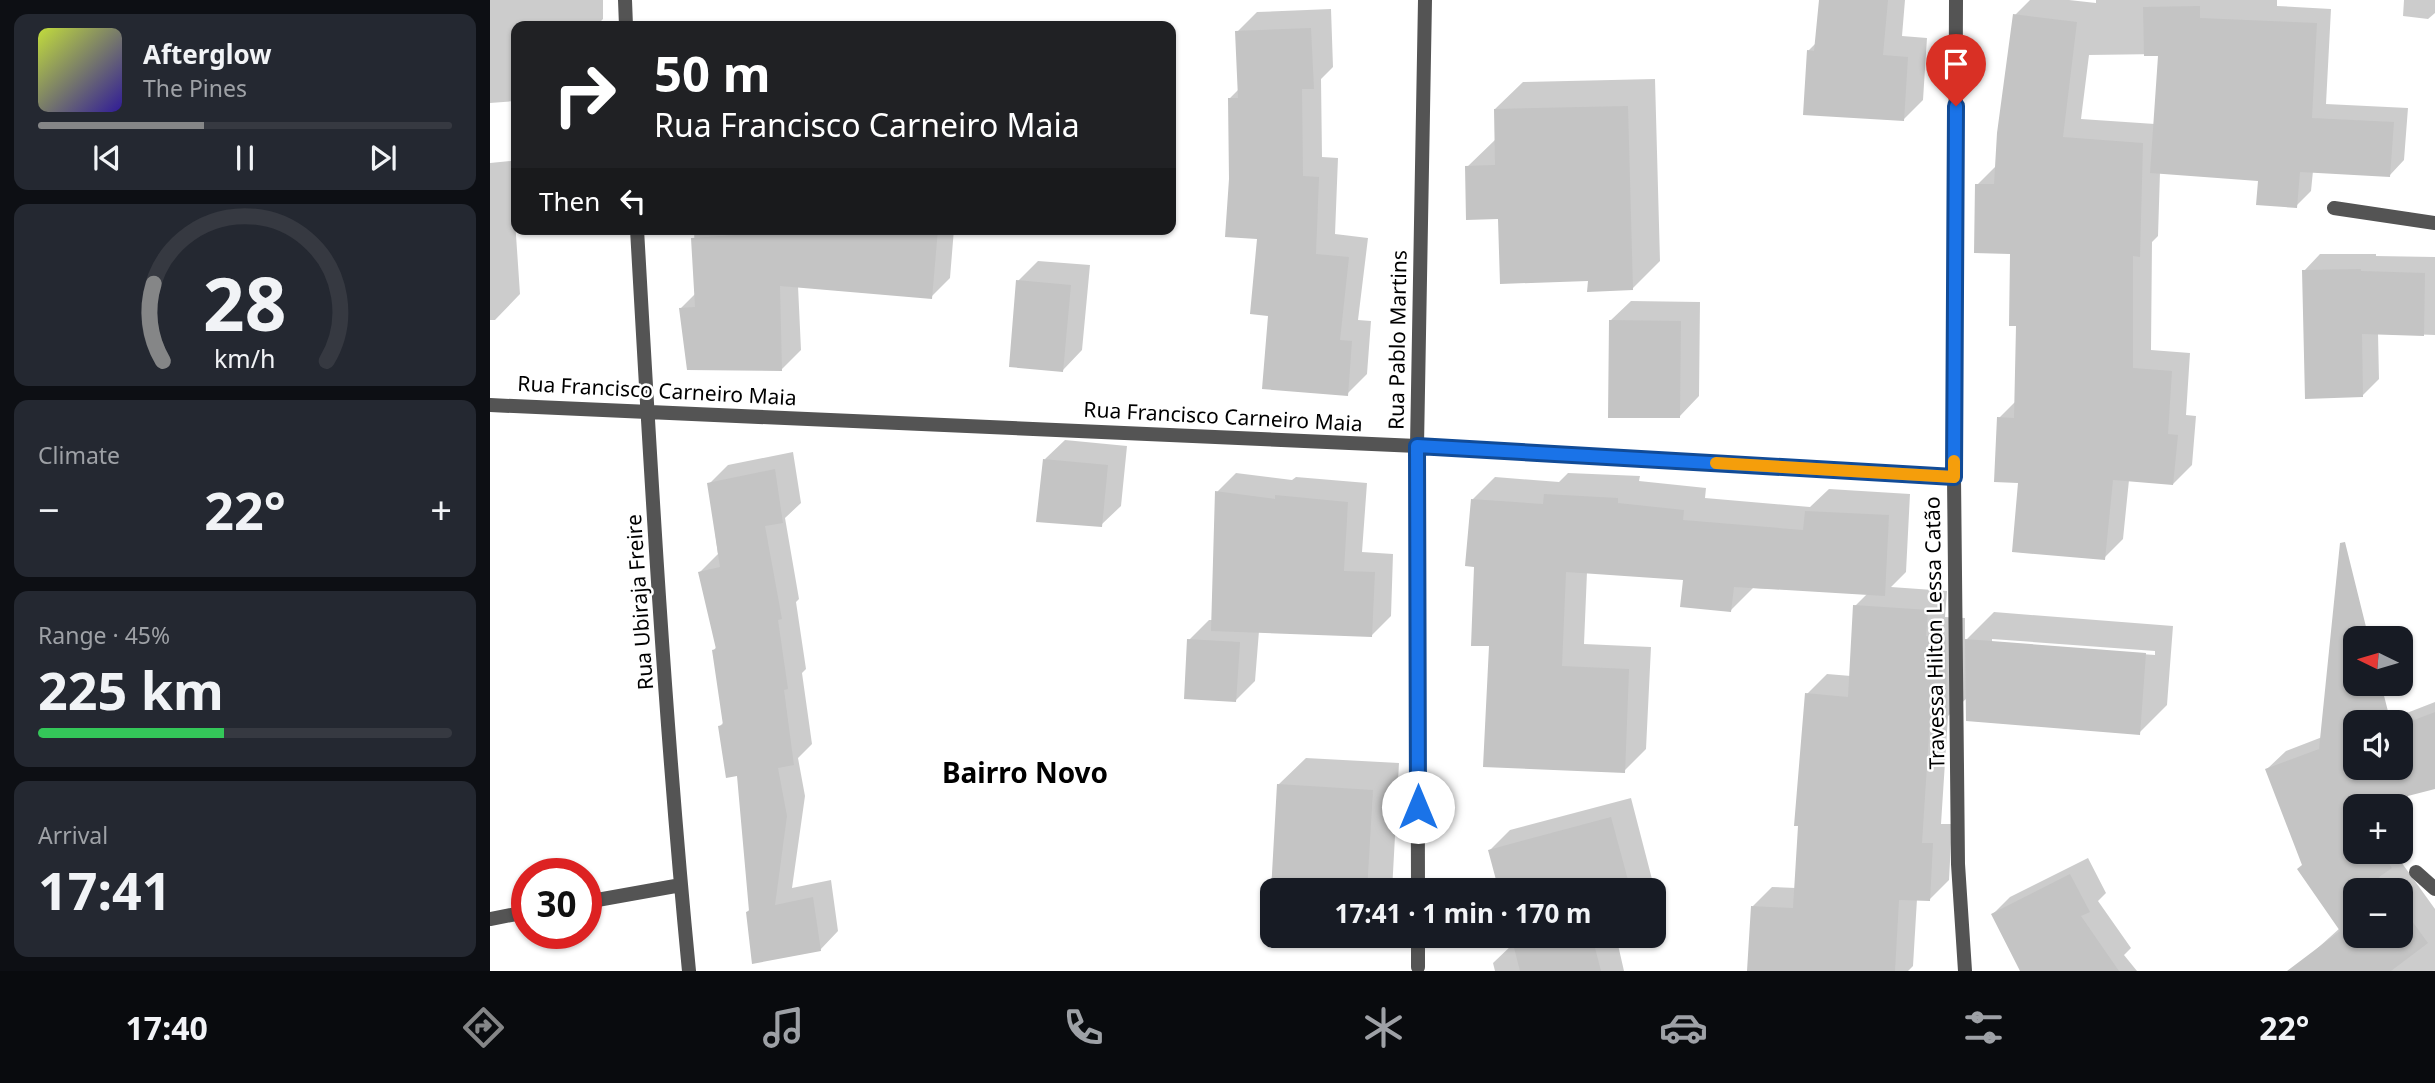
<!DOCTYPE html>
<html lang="en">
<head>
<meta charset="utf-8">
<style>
	:root { --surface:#171b24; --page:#242831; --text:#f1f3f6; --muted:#9ea1a6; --line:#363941; --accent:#858687 }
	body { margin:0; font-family:"Noto Sans",sans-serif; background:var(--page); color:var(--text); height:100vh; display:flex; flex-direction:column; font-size:26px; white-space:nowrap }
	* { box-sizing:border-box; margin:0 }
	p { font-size:23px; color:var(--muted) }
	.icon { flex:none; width:38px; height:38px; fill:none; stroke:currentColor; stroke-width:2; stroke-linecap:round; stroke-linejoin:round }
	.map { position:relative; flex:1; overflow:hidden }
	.panel { display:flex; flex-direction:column; gap:14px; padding:14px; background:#0d0f14; width:490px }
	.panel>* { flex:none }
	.banner { position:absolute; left:21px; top:21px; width:665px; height:214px; border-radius:14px; box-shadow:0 2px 5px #0004; background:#202124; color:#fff; overflow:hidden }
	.needle { width:46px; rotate:275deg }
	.buttons { position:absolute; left:1853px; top:626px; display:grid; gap:14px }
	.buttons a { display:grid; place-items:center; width:70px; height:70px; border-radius:14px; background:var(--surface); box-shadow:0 2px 5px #0004; font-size:35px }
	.speed { position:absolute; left:21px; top:858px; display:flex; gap:14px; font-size:35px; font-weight:700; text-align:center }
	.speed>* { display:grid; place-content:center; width:91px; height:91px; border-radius:50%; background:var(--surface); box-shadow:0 2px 5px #0004; line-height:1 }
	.speed .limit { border:10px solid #d22; background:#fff; color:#111 }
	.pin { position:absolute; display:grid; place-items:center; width:60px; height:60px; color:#fff; margin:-72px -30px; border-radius:50% 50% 50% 0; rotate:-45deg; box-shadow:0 0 7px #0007 }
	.pin .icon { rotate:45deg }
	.me { position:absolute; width:77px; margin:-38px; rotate:0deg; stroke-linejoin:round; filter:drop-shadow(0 0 5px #0008) }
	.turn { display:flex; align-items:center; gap:24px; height:147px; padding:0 28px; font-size:32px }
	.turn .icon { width:91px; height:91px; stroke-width:2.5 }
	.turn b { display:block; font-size:49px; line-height:60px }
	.then { display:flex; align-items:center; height:66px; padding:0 28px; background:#0003; gap:14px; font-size:26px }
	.big { font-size:52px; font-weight:700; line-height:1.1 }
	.panel .tile { flex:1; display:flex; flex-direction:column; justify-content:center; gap:10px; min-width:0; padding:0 24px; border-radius:14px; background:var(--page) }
	.panel .dial { align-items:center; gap:0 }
	.dial svg { height:182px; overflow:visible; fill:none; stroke:var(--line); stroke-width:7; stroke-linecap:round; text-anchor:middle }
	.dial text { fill:var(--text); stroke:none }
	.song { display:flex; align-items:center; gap:21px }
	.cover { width:84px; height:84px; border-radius:10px; background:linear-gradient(135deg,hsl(70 70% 55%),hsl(250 70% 35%)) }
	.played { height:7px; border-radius:4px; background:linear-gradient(90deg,var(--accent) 40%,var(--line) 40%) }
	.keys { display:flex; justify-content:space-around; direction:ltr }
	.heat { display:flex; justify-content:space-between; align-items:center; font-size:38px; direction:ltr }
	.charge { height:10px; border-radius:5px; background:linear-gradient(90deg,#34c759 45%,var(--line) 0) }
	.trip { position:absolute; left:770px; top:878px; width:406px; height:70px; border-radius:14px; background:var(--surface); box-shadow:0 2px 5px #0004; font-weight:700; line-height:70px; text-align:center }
	.dock { display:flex; height:112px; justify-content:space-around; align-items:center; background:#090b0e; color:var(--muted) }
	.dock .icon { width:49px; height:49px }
	.dock .current { color:var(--accent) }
	.dock b { font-size:32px; color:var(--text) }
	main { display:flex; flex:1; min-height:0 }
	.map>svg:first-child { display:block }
	.shadow { fill:#0003; fill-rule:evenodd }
	.building { fill:#c4c4c4 }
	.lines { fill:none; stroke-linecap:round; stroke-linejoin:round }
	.street { stroke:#545454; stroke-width:14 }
	.route-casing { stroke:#114b97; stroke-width:18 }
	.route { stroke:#1a73e8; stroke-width:12 }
	.slow { stroke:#f59e0b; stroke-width:12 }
	.labels { text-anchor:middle; stroke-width:5; stroke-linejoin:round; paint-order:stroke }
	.street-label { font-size:21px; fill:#000; stroke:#fff }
	.district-label { font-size:28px; font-weight:bold; fill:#000; stroke:#fff }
</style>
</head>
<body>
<main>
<section class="panel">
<div class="tile">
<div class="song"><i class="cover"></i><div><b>Afterglow</b><p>The Pines</p></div></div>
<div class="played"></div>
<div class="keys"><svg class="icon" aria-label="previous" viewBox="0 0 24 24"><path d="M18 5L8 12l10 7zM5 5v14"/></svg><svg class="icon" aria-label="pause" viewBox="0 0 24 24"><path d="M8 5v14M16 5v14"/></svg><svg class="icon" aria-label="next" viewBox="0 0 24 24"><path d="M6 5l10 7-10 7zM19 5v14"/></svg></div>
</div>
<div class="tile dial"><svg viewBox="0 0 100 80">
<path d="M14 69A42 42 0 1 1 86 69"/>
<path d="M14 69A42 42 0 0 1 10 35" stroke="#858687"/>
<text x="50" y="56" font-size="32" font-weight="700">28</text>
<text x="50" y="72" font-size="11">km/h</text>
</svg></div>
<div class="tile"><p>Climate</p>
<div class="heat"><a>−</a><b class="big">22°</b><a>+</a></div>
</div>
<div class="tile"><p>Range · 45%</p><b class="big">225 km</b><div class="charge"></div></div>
<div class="tile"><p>Arrival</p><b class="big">17:41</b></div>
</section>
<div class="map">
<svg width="1945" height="971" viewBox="0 0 1945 971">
	<rect width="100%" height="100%" fill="#fff"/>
	<!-- shadow -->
	<path class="shadow" d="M0,0H113V19L106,26H26V101L0,103Z
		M1331,0H1415L1412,36L1437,38L1433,100L1414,119L1318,51L1327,42Z
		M1540,0H1579L1606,3V0H1787V6L1841,9L1836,104L1918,108L1914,160L1900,175L1823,171L1821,191L1806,206L1770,179L1670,172L1668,236L1662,242L1661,350L1700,353L1696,415L1706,416L1702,465L1683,484L1639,480L1633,539L1614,558L1530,482L1509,418L1526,401L1528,324L1522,252L1487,185L1507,165L1525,15ZM1670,54L1665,124L1591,119L1599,55Z
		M1914,0H1945V13L1938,19L1913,16Z
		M841,9L843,67L831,79L832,157L848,158L845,234L878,238L868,320L881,321L877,374L857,394L779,315L769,238L740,179L739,99L749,89L747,32L767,12Z
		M1165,79L1170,261L1142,289L1099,279L1010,218L977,167L1006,139L1005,109L1033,82Z
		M21,161L30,294L5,320H0V163Z
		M204,229H464L460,278L441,297L308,286L311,350L292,369L191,308L206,293Z
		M1830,254H1886V256L1945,257V335L1888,333L1889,379L1873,395L1814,271Z
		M548,261L600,265L592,350L573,370L528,281Z
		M1141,301L1210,302L1209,396L1190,416L1121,320Z
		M575,440L637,446L631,506L611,525L555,459Z
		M303,452L311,503L295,518L309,599L306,602L316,669L312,673L322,744L308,758L315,796L302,888L341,880L348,931L330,950L257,912L260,909L248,774L230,726L234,722L224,650L227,646L210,572L228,554L219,484L238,465Z
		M746,473L802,480L806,477L877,483L872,552L903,554L901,616L882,635L769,631L765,681L745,701L699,640L719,620H723L727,492Z
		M1078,473L1150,476L1149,481L1216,488L1215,498L1320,507L1339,489L1420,494L1416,572L1401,587L1457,591L1455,617L1475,618V641L1504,612L1683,626L1677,705L1649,733L1478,697L1458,716L1451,824H1462L1459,880L1439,900L1427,899L1423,966L1418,971H1259L1263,906L1282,887L1306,888L1317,694L1337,674L1361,676L1365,606L1378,593L1263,588L1241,610L1195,578L1097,572L1094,644L1161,647L1156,749L1134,771L1000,645L986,565L983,499L1005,477L1069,482ZM1502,639L1665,651V655L1502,643Z
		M1945,702V787L1888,802L1892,807H1866V852H1911V835L1920,848L1909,859L1945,909V971H1829L1820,955L1850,928L1814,865L1777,769L1796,751L1866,724V768H1911V723H1891ZM1866,891H1911V936H1866Z
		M816,758L909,763L902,891H782L788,785Z
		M1141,798L1163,883L1155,891H1011L1000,850L1020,830Z
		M1598,858L1616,893L1608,901L1641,948L1634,955L1647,971H1532L1503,914L1520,897Z
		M1023,936H1126L1134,971H1005L1003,963L1024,943Z"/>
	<!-- building -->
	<path class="building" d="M1329,0H1398L1393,55L1418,57L1414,121L1313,115L1317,50L1324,51Z
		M1710,6V18L1827,23L1822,118L1904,122L1900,177L1810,172L1807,208L1766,205L1768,181L1660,173L1668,56H1654L1653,7Z
		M1523,14L1587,22L1573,137L1653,143L1650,257L1643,256V368L1682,371L1678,434L1688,435L1683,485L1623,480L1615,560L1522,552L1528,483L1504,482L1507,417L1524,418L1526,326H1519L1520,254L1484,253L1485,184H1504L1507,133Z
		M821,28L824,89H812L813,176L829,177L826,254L859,257L850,340L862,341L858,396L772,389L778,316L760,314L767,239L735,237L739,179L738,98H748L745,31Z
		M1138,106L1143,290L1097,292L1098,281L1010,284L1008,219L976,220L975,166L1005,165L1004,109Z
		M335,229H448L442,299L290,286L292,371L197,370L189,308L205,307L201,238Z
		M1871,269V271L1935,273L1934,336L1872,334L1873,397L1815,399L1812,270Z
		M526,280L581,285L573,372L519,367Z
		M1119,320L1191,321L1190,418H1118Z
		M553,459L618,465L612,527L546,522Z
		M285,469L293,523L275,526L292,619L288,620L298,689L294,690L304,765L288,768L297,816L285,905L323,897L331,951L262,964L256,912L259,911L247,776L236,778L228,726L233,725L222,650L226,649L208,572L230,567L217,483Z
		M725,491L785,499V495L858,502L854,571L885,572L882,637L721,631Z
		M1054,494L1128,498V503L1194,510L1193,520L1313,530L1315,511L1399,515L1395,596L1244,587L1241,612L1190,607L1193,580L1076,572L1072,666L1139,669L1135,773L993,767L999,646H981L984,567L975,566L981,499L1053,504Z
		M1855,542L1879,639H1866V684H1891L1901,723H1866V768H1911V725L1945,712V789L1875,807H1866L1863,810L1866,814V852H1891L1902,868L1889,877L1900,891H1866V936H1911V906L1938,943L1901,971H1797L1850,931L1807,869L1812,865L1775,769L1829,749L1850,543Z
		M1363,605L1438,610L1436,636L1456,637L1457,720L1440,719L1432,843H1443L1440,901L1409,900L1405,971H1257L1261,906L1303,908L1308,826H1304L1315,693L1358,697Z
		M697,639L750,642L746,702L694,699Z
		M1475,639L1656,653L1650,735L1476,721Z
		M787,784L883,790L877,891H781Z
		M1121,817L1141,891H1009L998,850Z
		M1580,874L1600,912L1591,916L1629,971H1530L1501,914Z
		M1021,936H1102L1111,971H1030Z"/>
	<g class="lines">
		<!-- street -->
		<path class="street" d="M135,0L136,26
			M1466,0L1464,477L1468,864L1475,971
			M1844,208L1945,223
			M147,229C161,477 175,725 199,971
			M0,405L927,446L1464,477
			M1926,872L1945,889
			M928,891L927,446L935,0
			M96,902L191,885
			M0,919L37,912
			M928,936V967"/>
	</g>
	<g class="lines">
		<!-- route casing -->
		<g class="route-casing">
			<path id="route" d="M928,807L927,446L1464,477L1466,106"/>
		</g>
		<!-- route -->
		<use href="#route" class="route"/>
		<!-- slow -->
		<path class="slow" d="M1226,463L1464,477V461"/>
	</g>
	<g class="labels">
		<!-- street labels -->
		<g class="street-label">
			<text transform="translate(908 340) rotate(-89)" y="7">Rua Pablo Martins</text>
			<text transform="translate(167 391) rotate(3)" y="7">Rua Francisco Carneiro Maia</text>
			<text transform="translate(733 417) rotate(3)" y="7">Rua Francisco Carneiro Maia</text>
			<text transform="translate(150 602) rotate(-94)" y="7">Rua Ubiraja Freire</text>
			<text transform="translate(1445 633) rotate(-91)" y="7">Travessa Hilton Lessa Catão</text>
		</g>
		<!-- district labels -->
		<g class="district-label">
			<text x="535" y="783">Bairro Novo</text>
		</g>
	</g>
</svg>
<div class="buttons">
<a><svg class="needle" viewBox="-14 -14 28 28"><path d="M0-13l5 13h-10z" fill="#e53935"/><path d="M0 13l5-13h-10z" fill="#9ea1a6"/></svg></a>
<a><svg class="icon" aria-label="sound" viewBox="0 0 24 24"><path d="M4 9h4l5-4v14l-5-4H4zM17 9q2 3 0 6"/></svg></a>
<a>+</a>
<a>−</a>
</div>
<div class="speed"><div class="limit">30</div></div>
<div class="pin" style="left:1466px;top:106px;background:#d93025"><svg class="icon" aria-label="arrive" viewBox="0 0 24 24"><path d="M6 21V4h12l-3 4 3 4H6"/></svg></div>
<svg class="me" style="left:928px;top:807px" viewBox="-20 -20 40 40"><circle r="19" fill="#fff"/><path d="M0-13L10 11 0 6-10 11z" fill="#1a73e8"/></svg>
<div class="trip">17:41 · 1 min · 170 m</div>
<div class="banner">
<div class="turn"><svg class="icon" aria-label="right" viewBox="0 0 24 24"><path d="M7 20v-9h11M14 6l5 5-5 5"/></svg><div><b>50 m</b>Rua Francisco Carneiro Maia</div></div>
<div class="then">Then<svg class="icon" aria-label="left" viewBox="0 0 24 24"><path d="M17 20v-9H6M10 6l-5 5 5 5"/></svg></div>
</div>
</div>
</main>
<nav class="dock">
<b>17:40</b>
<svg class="icon current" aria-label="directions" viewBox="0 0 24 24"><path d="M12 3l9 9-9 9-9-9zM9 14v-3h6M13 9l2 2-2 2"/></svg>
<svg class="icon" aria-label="music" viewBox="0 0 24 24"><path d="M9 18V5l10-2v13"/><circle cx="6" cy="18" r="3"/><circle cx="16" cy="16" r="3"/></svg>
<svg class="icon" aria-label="phone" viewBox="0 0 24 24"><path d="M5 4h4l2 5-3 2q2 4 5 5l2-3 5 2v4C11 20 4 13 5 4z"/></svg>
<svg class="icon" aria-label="climate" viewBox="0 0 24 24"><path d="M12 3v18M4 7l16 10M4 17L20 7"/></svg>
<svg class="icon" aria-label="car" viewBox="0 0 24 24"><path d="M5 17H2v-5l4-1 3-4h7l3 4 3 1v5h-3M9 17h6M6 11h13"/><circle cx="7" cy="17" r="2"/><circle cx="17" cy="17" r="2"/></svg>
<svg class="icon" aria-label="filters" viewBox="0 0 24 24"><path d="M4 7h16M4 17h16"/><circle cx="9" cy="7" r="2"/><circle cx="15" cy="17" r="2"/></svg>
<b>22°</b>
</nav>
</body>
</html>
